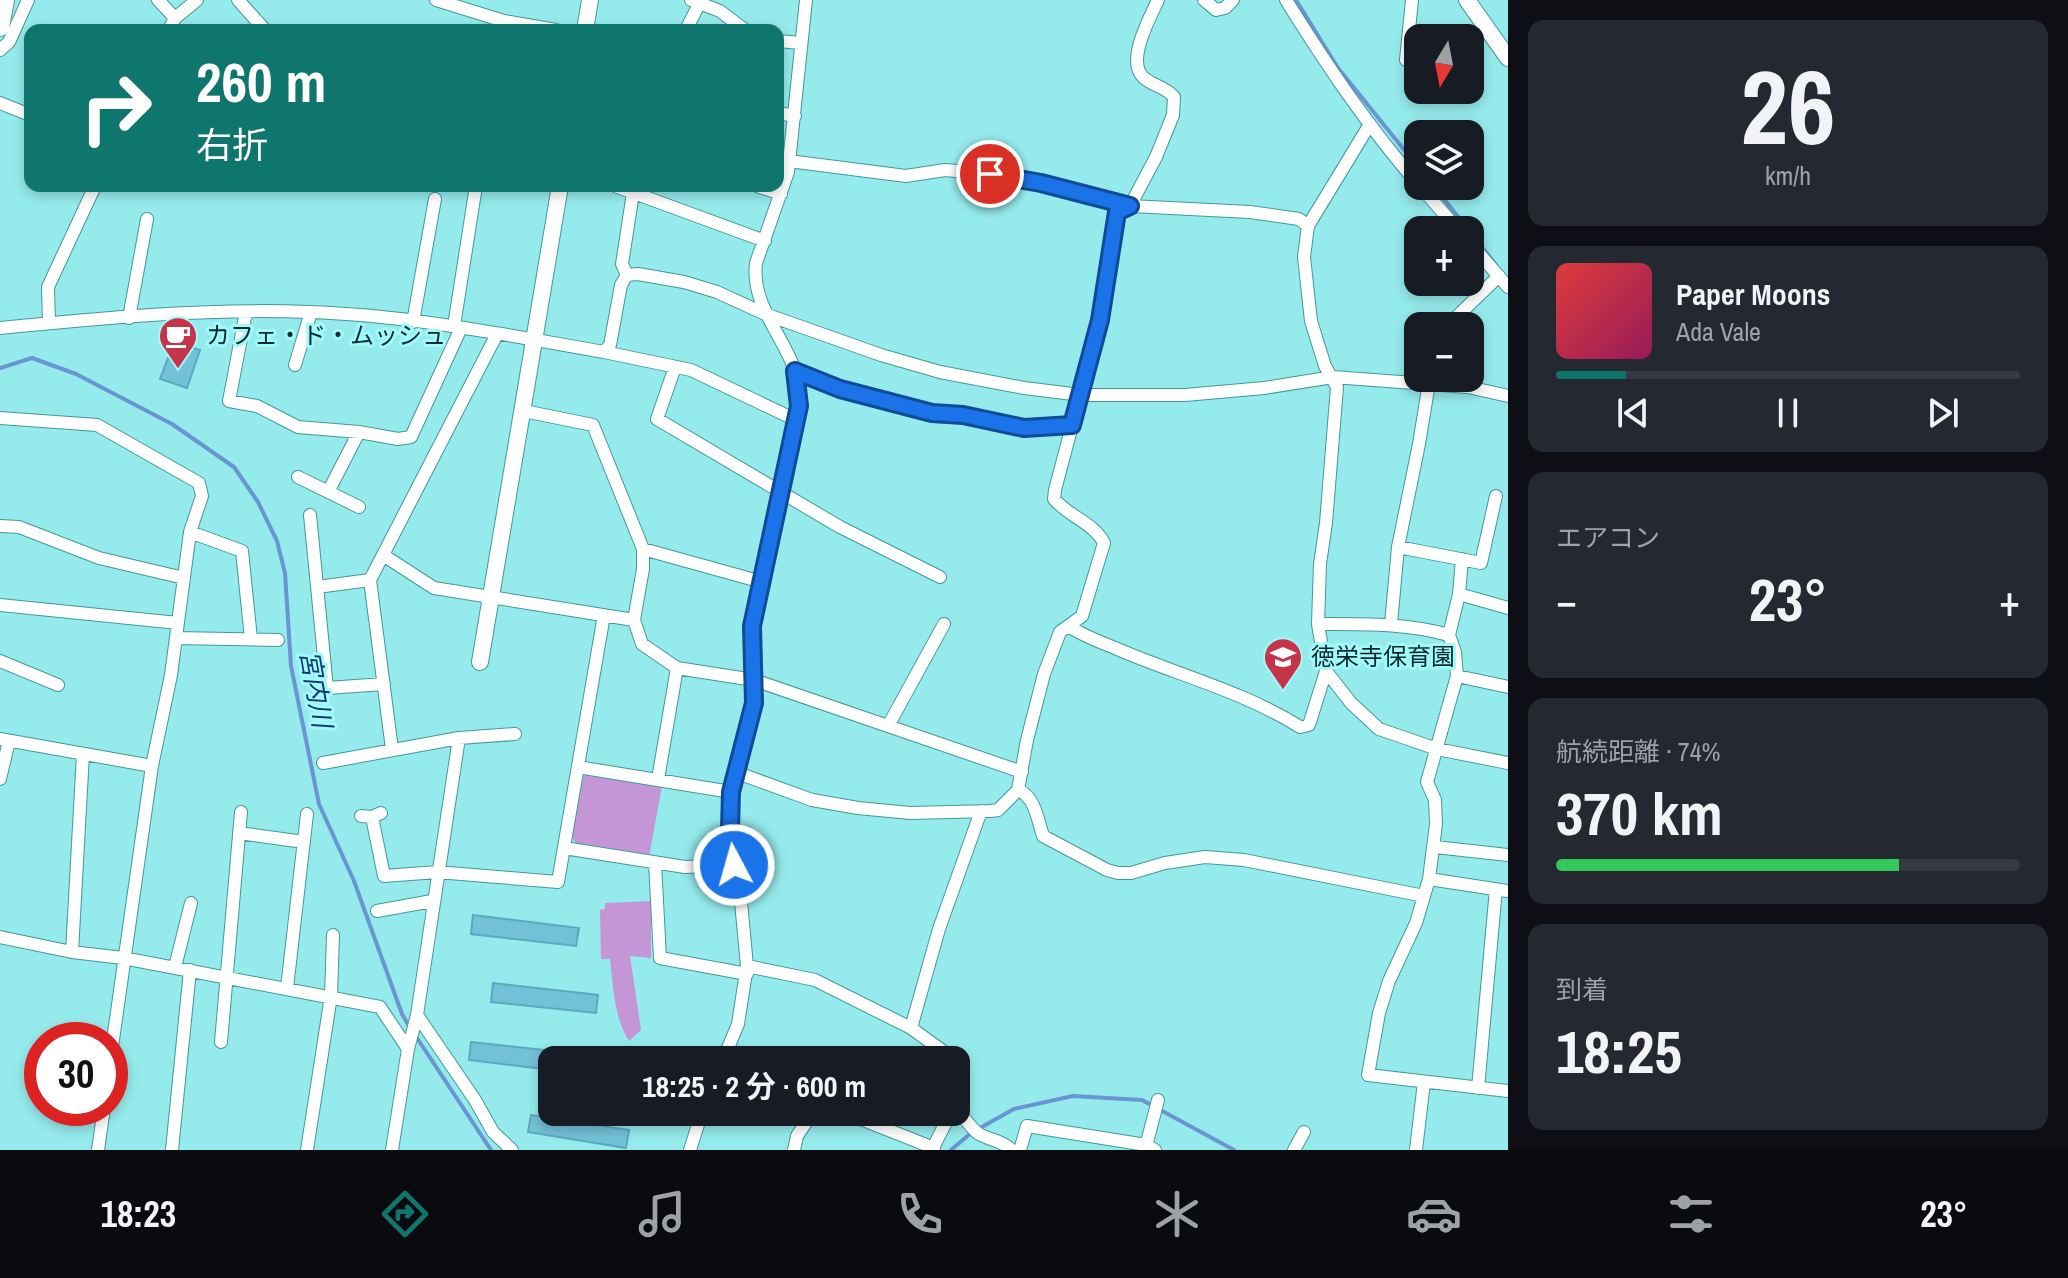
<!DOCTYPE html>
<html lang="ja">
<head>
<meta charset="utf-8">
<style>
	:root { --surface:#171b24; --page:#242831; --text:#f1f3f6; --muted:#9ea1a6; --line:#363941; --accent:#0f766e }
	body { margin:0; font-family:"Archivo Narrow","Noto Sans JP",sans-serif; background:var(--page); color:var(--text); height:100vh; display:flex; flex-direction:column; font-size:30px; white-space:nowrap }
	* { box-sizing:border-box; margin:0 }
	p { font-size:26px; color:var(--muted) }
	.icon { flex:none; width:44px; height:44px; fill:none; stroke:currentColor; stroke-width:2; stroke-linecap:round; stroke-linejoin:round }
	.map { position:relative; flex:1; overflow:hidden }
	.drawer { display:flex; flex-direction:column; gap:20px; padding:20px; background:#0d0f14; width:560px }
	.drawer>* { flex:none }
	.guide { position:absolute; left:24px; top:24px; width:760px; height:168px; border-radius:16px; box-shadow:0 4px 12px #0003; background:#0f766e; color:#fff; overflow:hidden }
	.needle { width:52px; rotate:190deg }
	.buttons { position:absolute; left:1404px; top:24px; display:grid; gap:16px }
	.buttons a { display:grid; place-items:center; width:80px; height:80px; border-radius:16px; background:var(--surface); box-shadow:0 4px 12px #0003; font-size:40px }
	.speed { position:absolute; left:24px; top:1022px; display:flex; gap:16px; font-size:40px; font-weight:700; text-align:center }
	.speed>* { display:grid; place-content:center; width:104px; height:104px; border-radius:50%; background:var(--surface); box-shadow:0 4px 12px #0003; line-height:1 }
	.speed .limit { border:12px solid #d22; background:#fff; color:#111 }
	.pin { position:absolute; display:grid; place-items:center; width:68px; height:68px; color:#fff; margin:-34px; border:4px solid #fff; border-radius:50%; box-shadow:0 2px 8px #0007 }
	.me { position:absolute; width:88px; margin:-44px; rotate:354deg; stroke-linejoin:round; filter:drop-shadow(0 0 6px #0008) }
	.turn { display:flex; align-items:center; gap:28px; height:168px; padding:0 40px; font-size:36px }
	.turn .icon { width:104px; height:104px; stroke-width:2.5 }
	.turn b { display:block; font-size:56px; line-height:68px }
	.big { font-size:60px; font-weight:700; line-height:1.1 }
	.drawer .widget { flex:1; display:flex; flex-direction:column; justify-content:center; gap:12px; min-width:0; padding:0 28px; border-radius:16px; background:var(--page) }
	.drawer .dial { align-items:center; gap:0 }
	.dial b { font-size:104px; line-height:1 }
	.song { display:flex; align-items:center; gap:24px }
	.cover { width:96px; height:96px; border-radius:12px; background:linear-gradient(135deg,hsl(0 70% 55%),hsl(330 70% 35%)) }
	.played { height:8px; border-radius:4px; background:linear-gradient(90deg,var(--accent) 15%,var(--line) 15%) }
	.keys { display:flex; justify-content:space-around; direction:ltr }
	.heat { display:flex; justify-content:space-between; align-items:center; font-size:44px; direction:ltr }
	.charge { height:12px; border-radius:6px; background:linear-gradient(90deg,#34c759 74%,var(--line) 0) }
	.trip { position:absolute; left:538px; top:1046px; width:432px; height:80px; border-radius:16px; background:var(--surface); box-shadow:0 4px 12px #0003; font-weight:700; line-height:80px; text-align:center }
	.tab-bar { display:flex; height:128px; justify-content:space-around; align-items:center; background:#090b0e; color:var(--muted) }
	.tab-bar .icon { width:56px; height:56px }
	.tab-bar .selected { color:var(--accent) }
	.tab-bar b { font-size:36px; color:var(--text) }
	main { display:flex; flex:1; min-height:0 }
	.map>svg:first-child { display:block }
	.green { fill:#c596d5 }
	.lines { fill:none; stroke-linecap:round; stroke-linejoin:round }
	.stream { stroke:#6995d3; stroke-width:4 }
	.building { fill:#73c1d7; stroke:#5ba9be; stroke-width:2 }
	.street-casing { stroke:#42999b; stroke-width:14 }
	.secondary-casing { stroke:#42999b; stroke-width:18 }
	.primary-casing { stroke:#42999b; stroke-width:20 }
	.street { stroke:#fff; stroke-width:12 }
	.secondary { stroke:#fff; stroke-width:16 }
	.primary { stroke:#fff; stroke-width:18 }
	.route-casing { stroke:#114b97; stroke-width:20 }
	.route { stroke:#1a73e8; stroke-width:14 }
	.labels { text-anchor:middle; stroke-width:6; stroke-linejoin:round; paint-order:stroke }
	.poi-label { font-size:24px; fill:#052c2d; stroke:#a2f8fa; text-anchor:start }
	.water-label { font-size:26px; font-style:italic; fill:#0f3972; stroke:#a2f8fa }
</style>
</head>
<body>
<main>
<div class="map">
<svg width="1508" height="1150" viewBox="0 0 1508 1150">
	<rect width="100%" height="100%" fill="#95eaec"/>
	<!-- green -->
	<path class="green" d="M589,772L662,786L649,857L576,843L570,835L579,780Z
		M651,901V958L630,956L641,1030L629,1041C614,1018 613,985 610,959H601L600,910L605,909V903Z"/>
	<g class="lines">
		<!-- stream -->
		<path class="stream" d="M1296,0L1338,68L1418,167
			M1433,186L1469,230
			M1470,232L1496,265
			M0,368L32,358L76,374L172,424L234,467L258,502L277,541L285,573L291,666L319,804L354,881L402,1014L410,1028
			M415,1035L491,1150
			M951,1150L971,1133L1014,1109L1073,1096L1142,1100L1234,1150"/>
	</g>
	<!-- building -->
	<path class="building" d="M183,345L200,350L187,388L160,379L168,358L178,361Z
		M473,915L579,928L576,946L471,934Z
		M493,983L598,995L596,1013L491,1002Z
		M471,1042L552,1051V1070L469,1060Z
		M531,1115L629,1130L626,1148L528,1132Z"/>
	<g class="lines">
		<!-- street casing -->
		<g class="street-casing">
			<path id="street" d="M158,0L175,18
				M238,0L265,30
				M436,0L504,21L556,30
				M691,0L720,11L745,30
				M1204,0L1216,10L1225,8L1233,0
				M1286,0C1326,64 1368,127 1418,184
				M169,30L175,18L197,0
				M686,30L700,2
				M778,41L800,43
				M0,50L9,42L28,0
				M1406,60L1412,0
				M0,103L30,115
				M778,113L795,116
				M1370,124L1308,226L1304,257L1311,321L1325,366L1337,387L1326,523L1320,564L1318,624L1326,671L1351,703L1379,729L1437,749L1508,763
				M789,161L906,176L945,170L990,174L1041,183L1130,206L1250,212L1299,219L1308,226
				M615,186L765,241
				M757,186L781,194
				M1420,186L1458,230
				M1470,243L1508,287
				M627,275L622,264L633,193
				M246,312L229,401L257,406L298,427L359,432L398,439L411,437L461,328
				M129,318L147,219
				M413,322L435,199
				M49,323L48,287L95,186
				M454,326L476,186
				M1447,326L1499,276
				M0,328C102,318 207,308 309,312C408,315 507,335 604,352L610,345L621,285L627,275L638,274L684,282L717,292L765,314L881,355L940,372L1024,388L1081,395H1185L1264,388L1333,377L1468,387L1508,396
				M604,352L691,370L796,420
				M295,365L311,312
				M675,367L657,419L840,527L940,577
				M795,371L840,389L932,413L963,415L1024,428L1072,425
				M524,411L593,425L643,549V569L634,620L642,644L677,668L754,680L1022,772
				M0,418L97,425L199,483L202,496L190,532L171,675L152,766L110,1061
				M298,477L359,507
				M328,492L359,432
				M310,515L327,688L384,684
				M0,526L19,527L99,558L184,578
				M190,532L242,551L251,639
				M1398,547L1481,563L1496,496
				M643,549L762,582
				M383,555L434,588L634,620
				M317,587L370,580
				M1459,594L1508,608
				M0,605L178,623
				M1318,624C1363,624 1405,623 1449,635L1455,652L1457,676L1427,782L1435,800L1436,824L1429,879L1416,923L1389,981L1379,1013L1368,1075L1508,1091
				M1391,624L1398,547L1419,444L1429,383
				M1070,627C1084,636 1100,642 1115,648C1177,675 1243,691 1300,727L1309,725L1326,671
				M1449,635L1459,594L1462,559
				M176,638L278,640
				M0,661L58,685
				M1457,676L1508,687
				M888,726L944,624
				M0,739L152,766
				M392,749L370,580L497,334
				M323,763L459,738L515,734
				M578,767L731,792
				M735,772L812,800L858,808L910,813L991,811L998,810L1018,790L1027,740L1044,674L1060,632L1082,616L1104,543C1094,523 1068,516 1054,499L1055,490L1100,320L1117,212L1130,206L1156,157L1173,115L1174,97C1165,86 1152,86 1143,77C1126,61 1150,17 1158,0
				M0,779L9,741
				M658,779L677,668
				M1018,790C1035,796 1038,821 1043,836L1107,870L1118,873H1131L1165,863L1205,857L1244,860L1424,896
				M361,816L372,817L381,813
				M372,817L384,876L437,872L558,882L604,615
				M239,833L304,842
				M1435,847L1508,855
				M564,848L685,867L734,865
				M655,863L660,958L747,974
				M1429,879L1508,891
				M377,911L432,901
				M0,937L72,952L123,958L380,1007L408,1049
				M72,952L83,754
				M747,966L815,980L911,1028L955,1060
				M175,967L191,903
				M287,988L307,814
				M417,1015L475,1100L493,1132L512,1150
				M911,1028L939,929L981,811
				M221,1042L241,812
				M723,1060L738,1024L747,966L740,891L730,829L731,792L754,703L752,626L799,406C799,393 798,380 794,368C781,333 751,303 756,263L788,172L806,0
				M956,1061L959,1065L956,1092
				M1478,1088L1496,889
				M843,1112L934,1148
				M956,1112C967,1117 971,1131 981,1135C995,1142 999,1139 1012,1150
				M98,1150L104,1108
				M172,1150L190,970
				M307,1150L331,996L333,935
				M392,1150L408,1049L417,1015L459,738
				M690,1150L702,1112
				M794,1150L797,1136L813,1112
				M932,1150L951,1112
				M1020,1150L1027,1126L1146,1145L1155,1150
				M1145,1150L1158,1100
				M1294,1150L1304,1132
				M1416,1150L1424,1082"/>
		</g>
		<!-- secondary casing -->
		<g class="secondary-casing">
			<path id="secondary" d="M1467,0L1508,58
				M585,30L590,0
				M480,662L560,186"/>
		</g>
		<!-- primary casing -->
		<g class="primary-casing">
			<path id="primary" d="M0,27L5,0"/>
		</g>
		<!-- street -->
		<use href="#street" class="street"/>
		<!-- secondary -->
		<use href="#secondary" class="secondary"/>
		<!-- primary -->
		<use href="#primary" class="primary"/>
	</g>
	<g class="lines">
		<!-- route casing -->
		<g class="route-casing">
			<path id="route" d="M734,865L730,829L731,792L754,703L752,626L799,406L795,371L840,389L932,413L963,415L1024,428L1072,425L1100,320L1117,212L1130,206L1041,183L990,174"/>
		</g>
		<!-- route -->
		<use href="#route" class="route"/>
	</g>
	<!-- icons -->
	<defs>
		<g id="cafe-pin" transform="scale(2)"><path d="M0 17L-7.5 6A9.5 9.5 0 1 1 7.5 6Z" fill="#c53449" stroke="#a2f8fa"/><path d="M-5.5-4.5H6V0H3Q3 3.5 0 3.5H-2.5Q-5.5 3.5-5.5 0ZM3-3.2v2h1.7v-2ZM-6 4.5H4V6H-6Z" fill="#fff"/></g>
		<g id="school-pin" transform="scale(2)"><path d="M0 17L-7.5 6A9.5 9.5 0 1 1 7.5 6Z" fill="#c53449" stroke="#a2f8fa"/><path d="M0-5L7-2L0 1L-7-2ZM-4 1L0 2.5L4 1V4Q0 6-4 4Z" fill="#fff"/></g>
	</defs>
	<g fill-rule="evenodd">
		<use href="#cafe-pin" x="178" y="336"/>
		<use href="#school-pin" x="1283" y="657"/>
	</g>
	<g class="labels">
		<!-- poi labels -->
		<g class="poi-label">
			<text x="206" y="344">カフェ・ド・ムッシュ</text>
			<text x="1311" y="665">徳栄寺保育園</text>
		</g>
		<!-- water labels -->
		<g class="water-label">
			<text transform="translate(316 689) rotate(80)" y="9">宮内川</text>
		</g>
	</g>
</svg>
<div class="buttons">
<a><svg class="needle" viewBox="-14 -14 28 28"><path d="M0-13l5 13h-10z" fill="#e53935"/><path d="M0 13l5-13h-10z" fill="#9ea1a6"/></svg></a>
<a><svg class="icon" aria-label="layers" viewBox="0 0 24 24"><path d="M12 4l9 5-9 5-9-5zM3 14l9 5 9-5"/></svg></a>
<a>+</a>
<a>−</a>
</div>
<div class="speed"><div class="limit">30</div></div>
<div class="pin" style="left:990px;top:174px;background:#d93025"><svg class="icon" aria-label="arrive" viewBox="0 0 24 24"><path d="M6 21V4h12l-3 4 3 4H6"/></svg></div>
<svg class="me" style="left:734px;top:865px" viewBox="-20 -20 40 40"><circle r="17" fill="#1a73e8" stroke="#fff" stroke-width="3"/><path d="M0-11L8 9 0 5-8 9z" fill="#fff"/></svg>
<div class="trip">18:25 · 2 分 · 600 m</div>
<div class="guide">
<div class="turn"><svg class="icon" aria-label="right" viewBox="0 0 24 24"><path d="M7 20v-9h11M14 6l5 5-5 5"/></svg><div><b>260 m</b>右折</div></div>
</div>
</div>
<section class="drawer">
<div class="widget dial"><b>26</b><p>km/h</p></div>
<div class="widget">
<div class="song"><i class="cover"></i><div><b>Paper Moons</b><p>Ada Vale</p></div></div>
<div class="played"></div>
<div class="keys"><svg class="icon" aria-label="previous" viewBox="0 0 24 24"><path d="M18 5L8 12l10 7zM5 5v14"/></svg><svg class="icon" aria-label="pause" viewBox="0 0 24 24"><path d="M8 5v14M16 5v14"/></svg><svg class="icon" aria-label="next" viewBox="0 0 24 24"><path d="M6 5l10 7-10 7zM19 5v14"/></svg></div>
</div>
<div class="widget"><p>エアコン</p>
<div class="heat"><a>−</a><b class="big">23°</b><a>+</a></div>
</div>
<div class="widget"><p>航続距離 · 74%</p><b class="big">370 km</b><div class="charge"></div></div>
<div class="widget"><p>到着</p><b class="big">18:25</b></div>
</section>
</main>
<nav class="tab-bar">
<b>18:23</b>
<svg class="icon selected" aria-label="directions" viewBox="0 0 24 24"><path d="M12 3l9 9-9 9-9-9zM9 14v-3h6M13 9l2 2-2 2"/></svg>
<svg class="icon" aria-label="music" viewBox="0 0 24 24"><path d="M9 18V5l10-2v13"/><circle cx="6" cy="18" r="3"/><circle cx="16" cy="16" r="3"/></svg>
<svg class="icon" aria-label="phone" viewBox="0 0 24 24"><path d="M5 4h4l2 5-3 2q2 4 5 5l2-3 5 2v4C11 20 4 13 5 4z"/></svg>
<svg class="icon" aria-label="climate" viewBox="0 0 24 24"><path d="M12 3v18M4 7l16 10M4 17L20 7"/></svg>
<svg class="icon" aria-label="car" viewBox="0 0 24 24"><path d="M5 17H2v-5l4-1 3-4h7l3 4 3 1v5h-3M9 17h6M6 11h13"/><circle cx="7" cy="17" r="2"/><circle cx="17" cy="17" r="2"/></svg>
<svg class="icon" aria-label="filters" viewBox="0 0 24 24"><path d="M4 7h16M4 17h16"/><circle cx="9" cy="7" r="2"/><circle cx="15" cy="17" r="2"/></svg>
<b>23°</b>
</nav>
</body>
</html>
